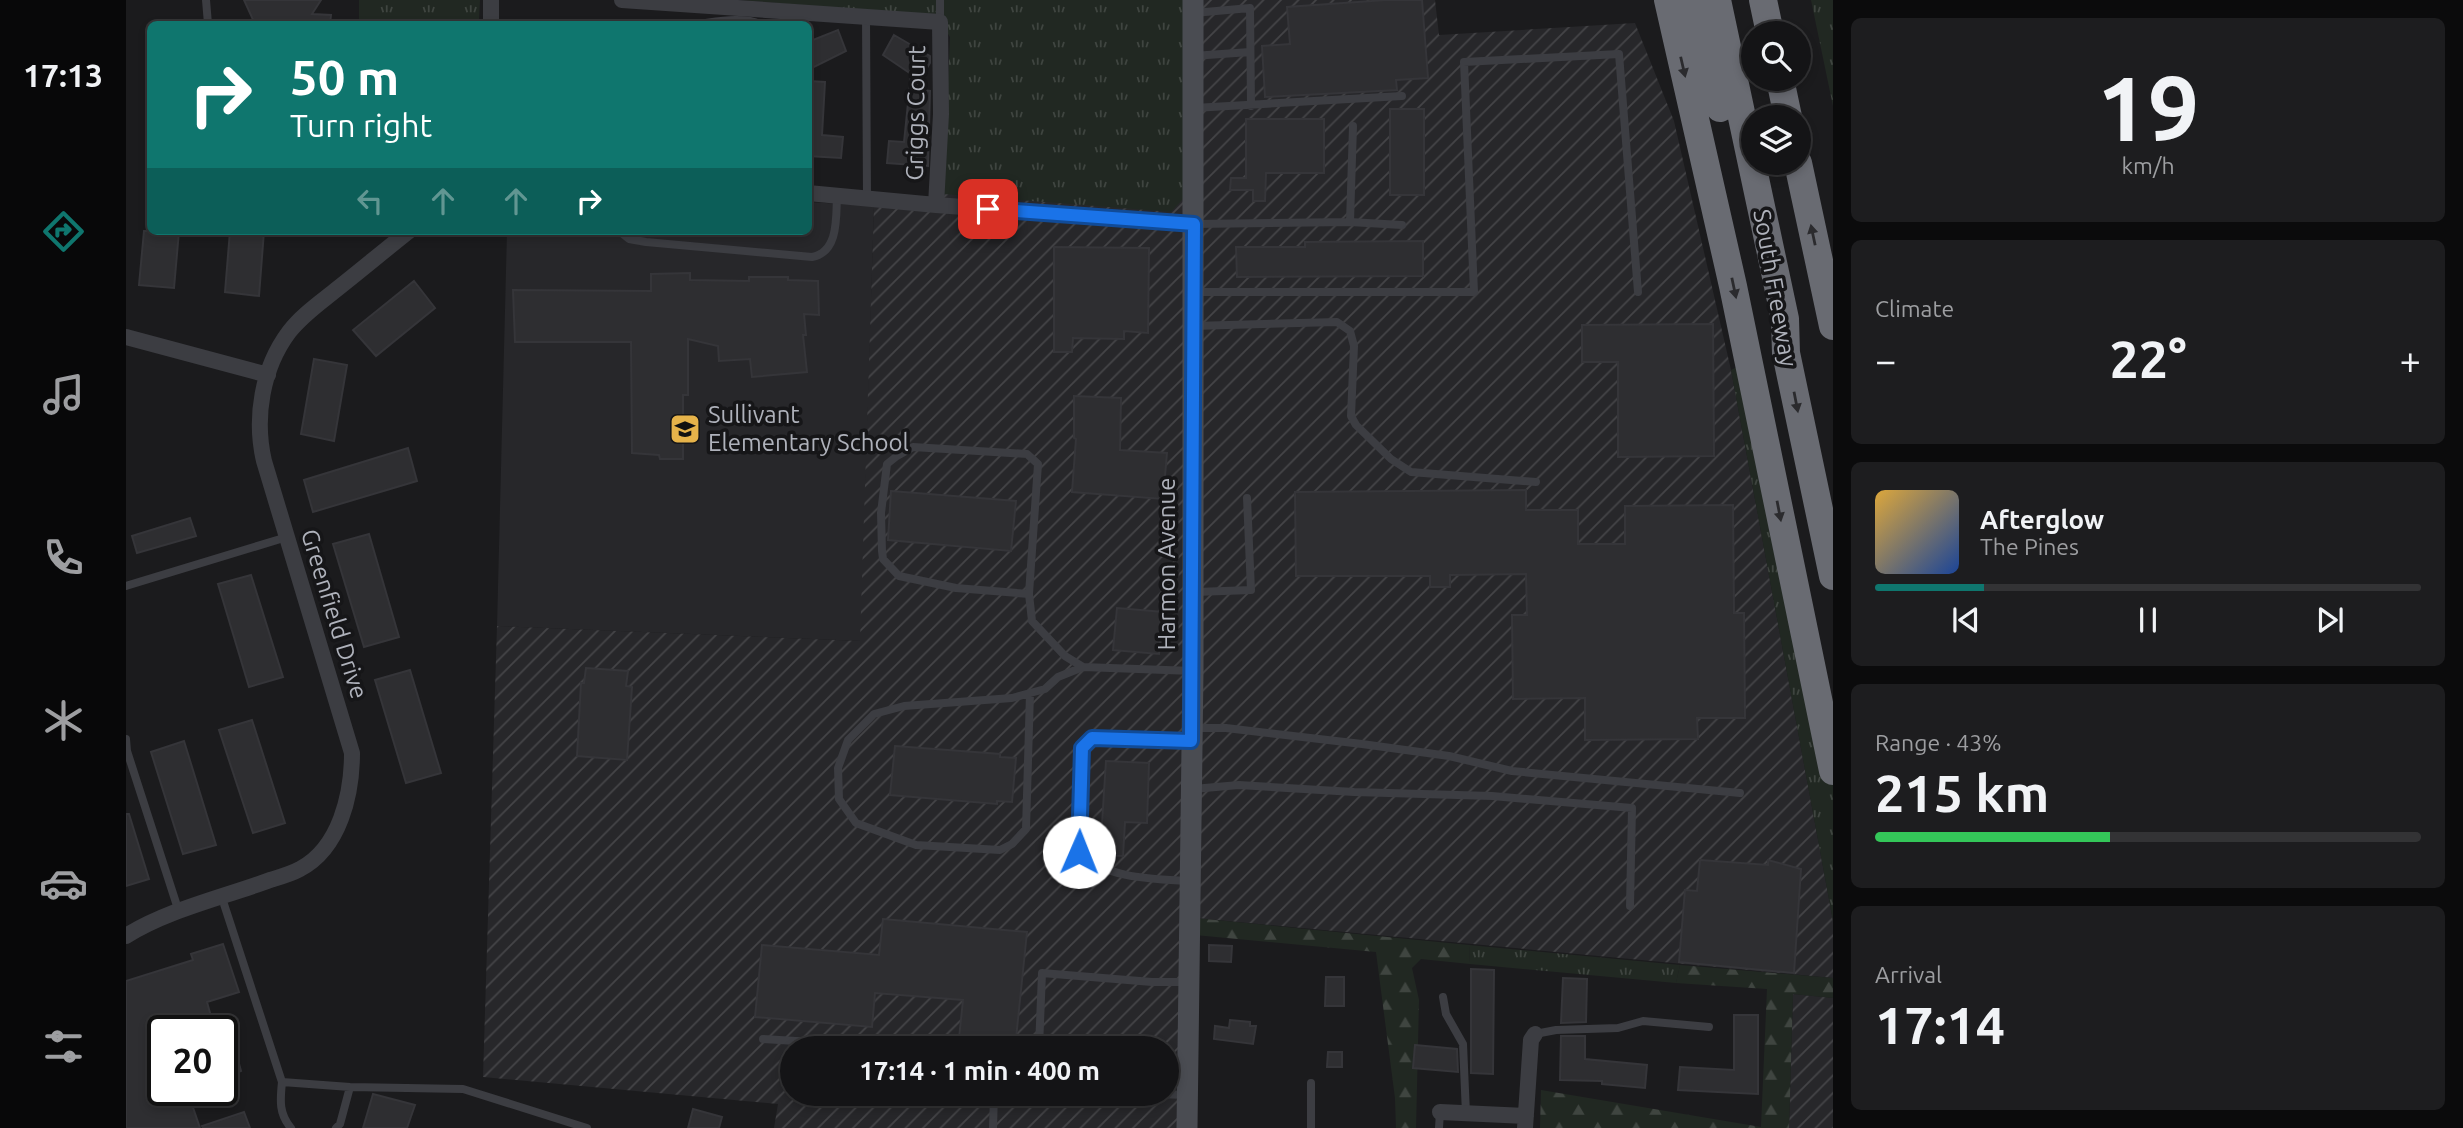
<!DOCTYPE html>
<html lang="en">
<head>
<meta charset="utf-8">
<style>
	:root { --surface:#141416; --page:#1d1d1f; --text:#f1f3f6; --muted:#9d9ea1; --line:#333335; --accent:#0f766e }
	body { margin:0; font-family:Ubuntu,sans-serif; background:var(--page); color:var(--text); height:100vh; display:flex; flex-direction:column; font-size:26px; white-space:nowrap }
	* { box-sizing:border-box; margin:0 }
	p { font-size:23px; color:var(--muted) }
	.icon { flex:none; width:38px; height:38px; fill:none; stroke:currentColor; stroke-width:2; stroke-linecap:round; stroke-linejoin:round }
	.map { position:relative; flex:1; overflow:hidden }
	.side { display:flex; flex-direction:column; gap:18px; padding:18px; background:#0b0b0c; width:630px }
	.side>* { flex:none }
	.hud { position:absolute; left:21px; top:21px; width:665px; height:214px; border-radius:10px; box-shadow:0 4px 10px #0003,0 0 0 2px var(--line); background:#0f766e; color:#fff; overflow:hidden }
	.fabs { position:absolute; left:1615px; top:21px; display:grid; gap:14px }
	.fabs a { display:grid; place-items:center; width:70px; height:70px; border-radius:50%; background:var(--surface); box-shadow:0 4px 10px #0003,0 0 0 2px var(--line); font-size:35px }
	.speed { position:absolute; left:21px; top:1015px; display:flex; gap:14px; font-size:35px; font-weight:700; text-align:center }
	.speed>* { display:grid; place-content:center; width:91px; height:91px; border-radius:50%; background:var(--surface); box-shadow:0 4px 10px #0003,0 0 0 2px var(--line); line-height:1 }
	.speed .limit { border:4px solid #111; border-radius:10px; background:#fff; color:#111 }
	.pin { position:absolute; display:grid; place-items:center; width:60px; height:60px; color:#fff; margin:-30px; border-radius:14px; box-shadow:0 4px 10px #0006 }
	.me { position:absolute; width:77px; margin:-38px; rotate:1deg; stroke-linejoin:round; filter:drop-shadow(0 0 5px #0008) }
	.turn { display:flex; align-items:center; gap:24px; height:147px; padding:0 28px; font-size:32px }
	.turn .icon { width:91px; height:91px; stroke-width:2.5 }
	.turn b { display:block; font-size:49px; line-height:60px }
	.lanes { display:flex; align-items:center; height:66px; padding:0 28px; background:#0003; justify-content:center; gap:35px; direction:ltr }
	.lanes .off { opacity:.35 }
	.big { font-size:52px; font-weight:600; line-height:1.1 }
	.side .card { flex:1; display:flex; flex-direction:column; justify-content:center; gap:10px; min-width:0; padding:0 24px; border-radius:10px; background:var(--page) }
	.side .dial { align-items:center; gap:0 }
	.dial b { font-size:91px; line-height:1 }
	.song { display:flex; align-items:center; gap:21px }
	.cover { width:84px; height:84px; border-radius:10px; background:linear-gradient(135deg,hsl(40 70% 55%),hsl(220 70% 35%)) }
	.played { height:7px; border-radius:4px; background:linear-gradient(90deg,var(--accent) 20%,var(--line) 20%) }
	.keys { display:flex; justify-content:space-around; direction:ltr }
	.heat { display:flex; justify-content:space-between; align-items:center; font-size:38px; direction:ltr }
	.charge { height:10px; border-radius:5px; background:linear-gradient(90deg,#34c759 43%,var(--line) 0) }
	.trip { position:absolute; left:654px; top:1036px; width:399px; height:70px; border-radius:35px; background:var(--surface); box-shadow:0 4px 10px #0003,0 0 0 2px var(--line); font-weight:600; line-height:70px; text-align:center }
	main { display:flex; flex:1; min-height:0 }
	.dock { display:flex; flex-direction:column; width:126px; justify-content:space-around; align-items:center; background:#080809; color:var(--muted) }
	.dock .icon { width:49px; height:49px }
	.dock .selected { color:var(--accent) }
	.dock b { font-size:32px; color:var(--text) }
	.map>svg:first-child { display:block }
	.built { fill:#27272a }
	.industrial { fill:url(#industrial-furrows); fill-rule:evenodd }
	.grass { fill:url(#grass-tufts) }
	.forest { fill:url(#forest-firs) }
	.building { fill:#2e2e31; stroke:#353539; stroke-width:2 }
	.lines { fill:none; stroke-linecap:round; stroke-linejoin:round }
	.lane { stroke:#3c3d42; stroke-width:8 }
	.street { stroke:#3c3d42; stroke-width:16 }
	.secondary { stroke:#4a4c52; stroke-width:21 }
	.highway { stroke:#696b72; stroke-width:28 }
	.oneway { fill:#2b2b2e }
	.route-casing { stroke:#114b97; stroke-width:18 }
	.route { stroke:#1a73e8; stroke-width:12 }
	.labels { text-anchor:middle; stroke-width:7; stroke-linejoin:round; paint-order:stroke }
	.street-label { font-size:24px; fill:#afb2bb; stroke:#161618 }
	.poi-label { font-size:24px; fill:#afb2bb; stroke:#161618; text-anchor:start }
</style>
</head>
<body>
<main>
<nav class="dock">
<b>17:13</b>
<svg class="icon selected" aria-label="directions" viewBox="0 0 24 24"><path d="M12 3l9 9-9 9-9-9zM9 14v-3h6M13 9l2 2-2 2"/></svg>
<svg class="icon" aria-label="music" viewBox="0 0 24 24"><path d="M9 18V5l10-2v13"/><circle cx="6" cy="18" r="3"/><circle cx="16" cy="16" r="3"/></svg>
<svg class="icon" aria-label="phone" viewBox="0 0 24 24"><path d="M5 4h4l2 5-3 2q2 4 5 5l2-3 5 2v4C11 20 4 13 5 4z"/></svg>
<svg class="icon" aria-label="climate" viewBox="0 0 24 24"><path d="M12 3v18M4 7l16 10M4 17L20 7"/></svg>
<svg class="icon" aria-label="car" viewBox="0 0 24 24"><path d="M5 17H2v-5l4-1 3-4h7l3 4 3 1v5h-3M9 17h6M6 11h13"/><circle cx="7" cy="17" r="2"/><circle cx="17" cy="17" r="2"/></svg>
<svg class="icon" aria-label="filters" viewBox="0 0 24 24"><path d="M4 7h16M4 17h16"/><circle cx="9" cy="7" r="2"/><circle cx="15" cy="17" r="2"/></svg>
</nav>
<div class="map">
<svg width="1707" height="1128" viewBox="0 0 1707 1128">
	<defs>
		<pattern id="industrial-furrows" width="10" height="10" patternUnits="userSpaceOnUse" patternTransform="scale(1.75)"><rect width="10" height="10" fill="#27272a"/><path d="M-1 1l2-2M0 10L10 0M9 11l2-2" fill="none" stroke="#444447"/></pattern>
		<pattern id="grass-tufts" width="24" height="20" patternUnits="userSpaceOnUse" patternTransform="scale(1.75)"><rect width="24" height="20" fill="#212822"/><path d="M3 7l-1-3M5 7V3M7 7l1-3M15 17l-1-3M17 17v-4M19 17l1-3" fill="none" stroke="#3f4540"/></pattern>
		<pattern id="forest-firs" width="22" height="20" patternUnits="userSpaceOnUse" patternTransform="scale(1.75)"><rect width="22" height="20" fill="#212822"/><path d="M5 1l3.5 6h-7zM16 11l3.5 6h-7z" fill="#3f4540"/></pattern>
	</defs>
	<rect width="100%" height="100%" fill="#1b1b1d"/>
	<!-- built -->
	<path class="built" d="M683,202L748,206L735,641L371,626L381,231H682Z"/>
	<!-- industrial -->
	<path class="industrial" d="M1060,0H1309L1313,35L1509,23L1548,121L1605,370L1707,921V978L1070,918L1065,1128H648L652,1104L357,1077L371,626L734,641L748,206L817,194ZM667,1048H1041V1094H667Z
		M1667,994L1707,998V1128H1663Z"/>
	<!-- grass -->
	<path class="grass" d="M233,0H354L353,19L233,24Z
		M615,0H1060L1058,198L1045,212L817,194L824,37L811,16Z
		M1685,0H1707V106Z
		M1632,357L1707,768V921L1605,370Z
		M1343,945L1554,965L1550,983L1344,964Z"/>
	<!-- forest -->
	<path class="forest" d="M1069,918L1343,945L1344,964L1295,959L1286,968L1293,1000L1290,1128H1270L1269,1098L1250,952L1069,935Z
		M1554,965L1707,978V998L1667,994L1663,1128H1414L1415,1090L1635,1127L1641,989L1550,983Z"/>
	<!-- building -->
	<path class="building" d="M118,0H195L186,14L205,15L204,24H129Z
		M1296,0L1302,78L1270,80L1271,90L1139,97L1136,46L1164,44L1161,7L1260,0Z
		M712,30L720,51L682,70V42Z
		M768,35L804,56V63L788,89L804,91L802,166L761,163L763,141L778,142L785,74L757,55Z
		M682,81L699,82L696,135L717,137L715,158L682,156Z
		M1264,109H1298V195H1264Z
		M1120,119H1198V173H1140L1139,201H1127V190H1104L1105,178H1120Z
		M18,231H53L48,288L13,285Z
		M104,231H138L133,296L99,292Z
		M1297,241V276L1111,277L1110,247H1179V242Z
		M928,247L1023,248L1022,333L998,331V339L947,338L946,352H928Z
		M564,273V280L623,281V277H662V280L692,281L693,315L678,314L680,335H677L681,372L626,377L624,359L593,361L592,346L562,339V395H557V459H534L533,455L506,453L505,342H389L387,290L525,291V274Z
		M288,281L309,308L250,356L227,330Z
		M1587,324L1588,456L1492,457V362H1456V325Z
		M188,359L221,365L208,441L175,434Z
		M948,396L995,398L994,450L1041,453L1037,499L946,492L950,439L948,438Z
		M282,448L291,481L187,512L178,480Z
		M1400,490V510H1452V544H1499V506L1607,505L1608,613H1618L1619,718H1571L1572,739L1459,740V698L1387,699L1386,615H1401L1400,574L1324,575V587H1304V576H1170L1169,492Z
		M765,491L890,501L885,551L762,540Z
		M64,518L70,536L11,553L6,536Z
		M243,534L273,637L238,647L207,544Z
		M125,575L157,677L123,687L92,584Z
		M991,608L1037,612L1033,654L987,650Z
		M460,668L502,671L500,686L506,687L501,760L451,756L455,683H458Z
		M284,670L315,773L280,783L249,680Z
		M126,720L159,823L127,833L93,730Z
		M58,741L90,845L57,854L25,752Z
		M769,746L874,754V757L890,758L886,802L871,801V804L764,795Z
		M980,761L1023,763L1021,823L999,822L997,856L974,855Z
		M0,814H3L23,879L0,886Z
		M1574,860L1642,865V860L1675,869L1668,973L1553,962L1559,890L1571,891Z
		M757,919L901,932L889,1048H832L837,1000L749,993L746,1027L629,1017L636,945L753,955Z
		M97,944L113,992L81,1002L89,1031H37V1090H61L74,1128H0V981L67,960L65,954Z
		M1083,945L1106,946L1105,962L1083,961Z
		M1345,969L1368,970L1367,1074L1345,1073Z
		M1200,977H1218V1006H1199Z
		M1437,978L1461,979L1460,1022L1435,1023Z
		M1608,1015H1632V1094L1552,1090L1554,1067L1608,1070Z
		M1104,1020L1124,1022V1026H1130L1127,1044L1088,1039L1089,1026L1103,1028Z
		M1435,1036H1459V1059L1521,1065L1519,1088L1476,1084V1081L1434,1080Z
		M106,1038L115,1071L96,1079V1040Z
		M1289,1045L1331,1049L1332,1072L1287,1068Z
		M1202,1052H1216V1067H1201Z
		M247,1094L289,1105L281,1128H237Z
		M567,1109L596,1117L593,1128H562Z
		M118,1112L124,1128H77L76,1126Z"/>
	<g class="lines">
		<!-- lane -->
		<path class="lane" d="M80,0L82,24
			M1068,13L1124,8L1125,106
			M740,17L741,198
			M814,22V0
			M462,23L489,24
			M571,24C589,22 617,16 634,24
			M1067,56L1124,52
			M1068,108L1276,96
			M1224,222L1227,126
			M1068,224L1224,222L1276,225
			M493,231L503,239L520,242L686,257C713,252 710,217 711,195
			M1068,292H1348L1338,62L1493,54L1512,292
			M1067,326L1211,322L1224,331L1228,346L1225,416L1230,425L1265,459L1285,472L1410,482
			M0,586L161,537
			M1070,592L1125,590L1121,498
			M903,594L830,588L773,576L757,559L756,551L755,513L761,464L771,456L787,447L901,454L912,464L903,594L906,621L939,656L957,667
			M904,693L900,829L886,844L874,850L790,845L730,823L713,799L712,768L722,740L748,714L778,706L886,698L919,689L932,677L957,667L1067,671
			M1068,728H1100L1236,744L1323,756L1386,771L1614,793
			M0,739L1,751L53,912
			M1067,789L1113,785L1228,792L1366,796L1506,808L1504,906
			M1062,881C1026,879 981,879 953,852L956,748L966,738L1065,741
			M96,898L156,1082L224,1087L337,1089L461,1128
			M1317,997L1320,1014L1337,1044L1340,1114
			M1409,1034L1430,1030L1492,1028L1517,1021L1583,1027
			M637,1039L736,1045L741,1048
			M913,1048L916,973L1026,982H1060
			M156,1082C154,1101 153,1114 165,1128
			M1185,1083V1128
			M1030,1094L1061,1095
			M210,1128L214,1124L224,1087
			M867,1128L868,1094
			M1313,1128L1314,1112"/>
		<!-- street -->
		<path class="street" d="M365,0V24
			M496,0L814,22L815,114L810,205
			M682,193L810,205L1068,224
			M0,337L142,375
			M0,936C41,910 98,897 144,880C154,877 165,874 174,869C214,848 226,794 226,753L138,461C128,418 136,368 163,332C176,315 195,302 211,289C235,270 259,250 283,231
			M1314,1112L1400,1116
			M1399,1128L1405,1040L1409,1034"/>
		<!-- secondary -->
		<path class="secondary" d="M1061,1128L1067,671V0"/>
		<!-- highway -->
		<path class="highway" d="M1542,0L1607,286L1707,771
			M1569,0L1594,108
			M1591,0L1659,319L1660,353L1707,576
			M1637,0L1644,33
			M1654,79L1662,117
			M1672,163L1707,326"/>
	</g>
	<!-- one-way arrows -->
	<defs><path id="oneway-solid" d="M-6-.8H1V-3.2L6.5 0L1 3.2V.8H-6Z" transform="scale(1.75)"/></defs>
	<g class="oneway">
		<use href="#oneway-solid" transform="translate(1557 67) rotate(77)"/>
		<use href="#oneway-solid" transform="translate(1687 235) rotate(-102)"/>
		<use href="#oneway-solid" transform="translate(1608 288) rotate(78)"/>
		<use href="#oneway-solid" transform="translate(1670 402) rotate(79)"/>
		<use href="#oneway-solid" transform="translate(1653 511) rotate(79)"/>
	</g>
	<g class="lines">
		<!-- route casing -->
		<g class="route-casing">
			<path id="route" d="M862,209L1068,224L1065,741L966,738L956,748L953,852"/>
		</g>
		<!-- route -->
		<use href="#route" class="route"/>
	</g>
	<!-- icons -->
	<defs>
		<g id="school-square" transform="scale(1.575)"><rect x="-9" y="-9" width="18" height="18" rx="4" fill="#e6b34a" stroke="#161618"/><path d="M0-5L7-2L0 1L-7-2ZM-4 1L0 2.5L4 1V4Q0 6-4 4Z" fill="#111"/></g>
	</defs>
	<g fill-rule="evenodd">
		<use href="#school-square" x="559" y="429"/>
	</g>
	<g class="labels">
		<!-- street labels -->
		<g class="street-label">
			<text transform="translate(790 113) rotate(-89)" y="8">Griggs Court</text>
			<text transform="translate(1649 288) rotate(80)" y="8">South Freeway</text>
			<text transform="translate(1041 564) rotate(-90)" y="8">Harmon Avenue</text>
			<text transform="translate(208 614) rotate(73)" y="8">Greenfield Drive</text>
		</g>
		<!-- poi labels -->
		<g class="poi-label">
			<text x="582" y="423">Sullivant<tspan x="582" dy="28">Elementary School</tspan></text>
		</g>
	</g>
</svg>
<div class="fabs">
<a><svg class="icon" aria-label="search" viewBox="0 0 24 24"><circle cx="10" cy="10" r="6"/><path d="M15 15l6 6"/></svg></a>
<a><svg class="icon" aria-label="layers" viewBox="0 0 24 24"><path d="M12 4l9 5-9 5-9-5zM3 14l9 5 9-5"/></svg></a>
</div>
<div class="speed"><div class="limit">20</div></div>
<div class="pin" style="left:862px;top:209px;background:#d93025"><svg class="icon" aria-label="arrive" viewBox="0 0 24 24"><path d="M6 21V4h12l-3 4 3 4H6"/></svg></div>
<svg class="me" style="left:953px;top:852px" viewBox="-20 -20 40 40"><circle r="19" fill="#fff"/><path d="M0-13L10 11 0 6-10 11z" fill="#1a73e8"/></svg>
<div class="trip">17:14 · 1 min · 400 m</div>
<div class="hud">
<div class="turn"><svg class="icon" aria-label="right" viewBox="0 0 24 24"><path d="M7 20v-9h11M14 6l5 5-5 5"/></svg><div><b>50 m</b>Turn right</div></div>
<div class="lanes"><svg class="icon off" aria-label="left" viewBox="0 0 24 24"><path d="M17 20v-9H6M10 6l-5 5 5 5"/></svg><svg class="icon off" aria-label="ahead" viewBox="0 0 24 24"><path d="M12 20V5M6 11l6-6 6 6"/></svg><svg class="icon off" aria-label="ahead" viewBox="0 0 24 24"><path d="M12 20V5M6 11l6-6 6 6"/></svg><svg class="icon" aria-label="right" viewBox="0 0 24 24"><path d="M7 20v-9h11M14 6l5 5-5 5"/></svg></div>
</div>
</div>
<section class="side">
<div class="card dial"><b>19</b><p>km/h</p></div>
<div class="card"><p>Climate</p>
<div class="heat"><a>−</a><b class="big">22°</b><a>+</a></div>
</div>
<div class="card">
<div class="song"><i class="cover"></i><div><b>Afterglow</b><p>The Pines</p></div></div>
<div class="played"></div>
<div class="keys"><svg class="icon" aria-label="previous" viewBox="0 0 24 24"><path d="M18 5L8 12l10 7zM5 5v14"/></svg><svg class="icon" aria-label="pause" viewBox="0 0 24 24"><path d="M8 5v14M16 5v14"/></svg><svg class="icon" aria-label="next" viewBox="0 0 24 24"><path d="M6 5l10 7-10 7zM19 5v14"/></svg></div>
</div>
<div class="card"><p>Range · 43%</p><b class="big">215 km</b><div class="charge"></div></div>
<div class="card"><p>Arrival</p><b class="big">17:14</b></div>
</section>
</main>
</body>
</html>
